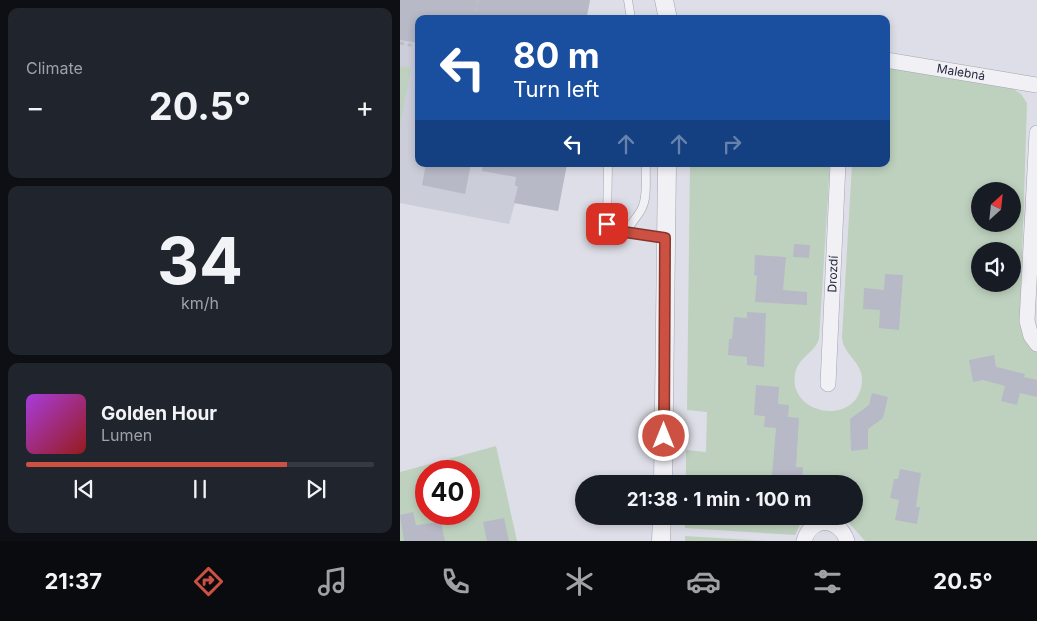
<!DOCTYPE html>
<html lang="en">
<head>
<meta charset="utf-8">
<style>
	:root { --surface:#171b24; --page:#20242c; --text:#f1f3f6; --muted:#9ea1a6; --line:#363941; --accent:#cc5142 }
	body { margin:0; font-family:Inter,sans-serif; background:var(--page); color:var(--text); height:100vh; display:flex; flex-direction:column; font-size:19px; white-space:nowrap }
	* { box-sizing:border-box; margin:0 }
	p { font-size:16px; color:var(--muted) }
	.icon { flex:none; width:28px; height:28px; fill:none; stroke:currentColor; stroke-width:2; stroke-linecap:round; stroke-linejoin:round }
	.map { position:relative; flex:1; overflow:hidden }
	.sheet { display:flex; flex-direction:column; gap:8px; padding:8px; background:#0d0f14; width:400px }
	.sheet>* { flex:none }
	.guide { position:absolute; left:15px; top:15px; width:475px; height:152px; border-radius:10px; box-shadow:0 2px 8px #0003; background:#1a4fa0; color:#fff; overflow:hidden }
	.needle { width:32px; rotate:27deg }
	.tools { position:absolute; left:571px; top:182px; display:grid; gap:10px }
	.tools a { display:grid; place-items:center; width:50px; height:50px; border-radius:50%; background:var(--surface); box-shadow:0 2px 8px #0003; font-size:25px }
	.speed { position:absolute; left:15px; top:460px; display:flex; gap:10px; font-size:25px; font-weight:700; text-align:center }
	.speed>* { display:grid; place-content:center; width:65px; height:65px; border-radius:50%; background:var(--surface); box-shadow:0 2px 8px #0003; line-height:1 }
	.speed .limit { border:8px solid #d22; background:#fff; color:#111 }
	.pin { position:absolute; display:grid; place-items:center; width:42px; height:42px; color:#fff; margin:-21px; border-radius:10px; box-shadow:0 2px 8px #0006 }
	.me { position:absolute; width:55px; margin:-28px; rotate:0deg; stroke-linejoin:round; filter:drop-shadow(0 0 4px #0008) }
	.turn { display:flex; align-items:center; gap:18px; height:105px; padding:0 15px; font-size:22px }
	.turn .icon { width:65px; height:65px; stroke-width:2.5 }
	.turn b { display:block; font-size:35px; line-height:42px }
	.lanes { display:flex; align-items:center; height:48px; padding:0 15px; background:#0003; justify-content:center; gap:25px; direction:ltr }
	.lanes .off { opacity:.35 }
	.big { font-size:38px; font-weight:700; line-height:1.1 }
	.sheet .card { flex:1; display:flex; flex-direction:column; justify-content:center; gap:8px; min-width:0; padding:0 18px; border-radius:10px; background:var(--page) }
	.sheet .dial { align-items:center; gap:0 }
	.dial b { font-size:65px; line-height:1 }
	.song { display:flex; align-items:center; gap:15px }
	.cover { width:60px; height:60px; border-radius:8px; background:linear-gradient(135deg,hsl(280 70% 55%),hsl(0 70% 35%)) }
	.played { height:5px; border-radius:2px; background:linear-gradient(90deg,var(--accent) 75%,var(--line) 75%) }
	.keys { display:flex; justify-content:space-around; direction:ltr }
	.heat { display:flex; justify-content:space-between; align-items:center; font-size:28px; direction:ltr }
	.trip { position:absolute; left:175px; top:475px; width:288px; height:50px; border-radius:25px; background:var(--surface); box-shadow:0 2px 8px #0003; font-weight:700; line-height:50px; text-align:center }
	.tabs { display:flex; height:80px; justify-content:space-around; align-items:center; background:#090b0e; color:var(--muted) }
	.tabs .icon { width:35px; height:35px }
	.tabs .active { color:var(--accent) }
	.tabs b { font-size:22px; color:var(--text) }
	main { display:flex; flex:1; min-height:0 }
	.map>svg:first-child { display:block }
	.built { fill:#cbcdd9 }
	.green { fill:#bed1be; fill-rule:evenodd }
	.building { fill:#b7b9c6 }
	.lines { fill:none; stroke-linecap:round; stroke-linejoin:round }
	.service-casing { stroke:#a3a4b1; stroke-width:9 }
	.minor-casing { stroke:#a3a4b1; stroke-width:16 }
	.tertiary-casing { stroke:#a3a4b1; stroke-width:19 }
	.path { stroke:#bcbcc5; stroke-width:3; stroke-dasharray:4 4; stroke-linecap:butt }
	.service { stroke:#f0f0f5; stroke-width:8 }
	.minor { stroke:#f0f0f5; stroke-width:15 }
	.tertiary { stroke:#f0f0f5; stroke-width:18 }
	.route-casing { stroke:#85352b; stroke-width:12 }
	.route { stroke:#cc5142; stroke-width:9 }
	.labels { text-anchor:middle; stroke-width:5; stroke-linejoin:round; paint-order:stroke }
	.street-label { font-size:12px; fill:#27293d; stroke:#ecedf4 }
</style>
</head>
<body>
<main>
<section class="sheet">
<div class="card"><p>Climate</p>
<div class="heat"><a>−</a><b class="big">20.5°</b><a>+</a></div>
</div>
<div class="card dial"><b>34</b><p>km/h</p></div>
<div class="card">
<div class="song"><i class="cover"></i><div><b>Golden Hour</b><p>Lumen</p></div></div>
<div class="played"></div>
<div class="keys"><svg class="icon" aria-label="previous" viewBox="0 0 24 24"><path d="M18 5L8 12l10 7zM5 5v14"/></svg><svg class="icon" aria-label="pause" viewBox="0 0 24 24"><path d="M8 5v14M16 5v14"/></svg><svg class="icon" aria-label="next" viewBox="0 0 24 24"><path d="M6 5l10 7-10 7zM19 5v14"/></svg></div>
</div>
</section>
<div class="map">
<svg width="637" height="541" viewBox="0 0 637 541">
	<rect width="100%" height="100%" fill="#dddee7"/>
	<!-- built -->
	<path class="built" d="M0,0H190L187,18L148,11L19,19V164H167L158,211L115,203L109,224L0,203Z"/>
	<!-- green -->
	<path class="green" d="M0,66L11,68L0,124Z
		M488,68L612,88L621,94L627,103L620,323L623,336L637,352V541H465L443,516H454V484H286V450L306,452L307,412L287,410L290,164H430L419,339C415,352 400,357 396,370C383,415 459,429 462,381C463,362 443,355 442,337L452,164H486V73ZM580,191H612V224H580ZM580,251H612V284H580Z
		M96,446L117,541H0V472ZM26,471H69V514H26Z
		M285,516H408L400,524L395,535L285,528Z
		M285,536L368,541H285Z"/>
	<!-- building -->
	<path class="building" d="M0,0H190L186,19H19V43L0,40Z
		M26,164H71L65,194L22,185Z
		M83,164H167L158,211L114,203L118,186H115L116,177L82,171Z
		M394,244L410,245L409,258L393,257Z
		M355,255L386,257L383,290L407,292V305L355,302L357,276L354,275Z
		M485,274L503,275L499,330L479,328L480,310L463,309L464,288L484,290Z
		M347,312L366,313L364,367L347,365V357L328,355L329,339H332L334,317L347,318Z
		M594,355L596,367L625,374L624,377L637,380V397L620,393L617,405L601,401L605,386L583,380L573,382L569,360Z
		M356,385L379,387L378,404L389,405L388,417L399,418L396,467H403L402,484H373L374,476H372L376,428L364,427L365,416L354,415Z
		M472,393L488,397L483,418L468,429V449L451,451L450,419L469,405Z
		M500,469L521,473L516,507H520L517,524L495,520L499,500L490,498L494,479H498Z
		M13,512L16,525L41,522L45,541H4L0,515Z
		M104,518L109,541H87L83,522Z"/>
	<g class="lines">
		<!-- service casing -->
		<g class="service-casing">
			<path id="service" d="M228,0L231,19
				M208,164L207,224L211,230L265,239
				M227,232C230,223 238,217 242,208C248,196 245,178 246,164"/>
		</g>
		<!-- minor casing -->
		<g class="minor-casing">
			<g id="minor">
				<path id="s1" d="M486,60L637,85"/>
				<path d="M637,133L627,321L631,336L637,344"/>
				<path id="s2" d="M428,384L438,164"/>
				<path d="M404,541C411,516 439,517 447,541"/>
			</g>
		</g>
		<!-- tertiary casing -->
		<g class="tertiary-casing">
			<path id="tertiary" d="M264,0L268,19
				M263,484L267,164
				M261,541L262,516"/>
		</g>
		<!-- path -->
		<path class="path" d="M74,19L78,0
			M0,43L19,47"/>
		<!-- service -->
		<use href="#service" class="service"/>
		<!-- minor -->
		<use href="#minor" class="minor"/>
		<!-- tertiary -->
		<use href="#tertiary" class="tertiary"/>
	</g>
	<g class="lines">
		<!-- route casing -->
		<g class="route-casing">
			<path id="route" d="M207,224L211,230L265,238L264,436"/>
		</g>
		<!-- route -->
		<use href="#route" class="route"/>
	</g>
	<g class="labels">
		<!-- street labels -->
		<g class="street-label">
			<text dy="4" stroke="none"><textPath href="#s1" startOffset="76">Malebná</textPath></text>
			<text dy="4" stroke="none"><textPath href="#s2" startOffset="110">Drozdí</textPath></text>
		</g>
	</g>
</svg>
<div class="tools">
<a><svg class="needle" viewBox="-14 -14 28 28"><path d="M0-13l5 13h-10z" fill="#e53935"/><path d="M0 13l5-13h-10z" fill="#9ea1a6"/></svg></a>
<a><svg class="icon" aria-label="sound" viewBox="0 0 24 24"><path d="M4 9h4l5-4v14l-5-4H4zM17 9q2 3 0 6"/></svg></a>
</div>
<div class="speed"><div class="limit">40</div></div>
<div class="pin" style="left:207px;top:224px;background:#d93025"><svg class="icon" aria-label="arrive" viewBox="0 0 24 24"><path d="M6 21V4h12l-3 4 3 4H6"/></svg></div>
<svg class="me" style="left:264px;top:436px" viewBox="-20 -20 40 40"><circle r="17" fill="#cc5142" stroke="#fff" stroke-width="3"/><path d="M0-11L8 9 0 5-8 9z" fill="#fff"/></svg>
<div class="trip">21:38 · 1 min · 100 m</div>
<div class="guide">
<div class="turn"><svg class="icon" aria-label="left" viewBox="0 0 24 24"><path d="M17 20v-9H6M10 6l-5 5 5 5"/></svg><div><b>80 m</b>Turn left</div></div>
<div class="lanes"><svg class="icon" aria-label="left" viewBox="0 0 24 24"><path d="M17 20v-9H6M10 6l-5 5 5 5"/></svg><svg class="icon off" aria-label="ahead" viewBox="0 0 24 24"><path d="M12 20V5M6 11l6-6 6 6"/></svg><svg class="icon off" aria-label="ahead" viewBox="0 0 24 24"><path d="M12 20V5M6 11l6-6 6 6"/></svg><svg class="icon off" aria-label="right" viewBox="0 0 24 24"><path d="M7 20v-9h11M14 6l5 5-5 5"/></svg></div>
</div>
</div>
</main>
<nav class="tabs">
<b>21:37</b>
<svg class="icon active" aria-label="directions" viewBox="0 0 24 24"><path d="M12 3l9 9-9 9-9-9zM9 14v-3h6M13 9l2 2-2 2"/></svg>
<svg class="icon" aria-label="music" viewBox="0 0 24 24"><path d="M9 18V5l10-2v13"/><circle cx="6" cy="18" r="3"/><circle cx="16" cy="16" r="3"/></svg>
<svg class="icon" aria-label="phone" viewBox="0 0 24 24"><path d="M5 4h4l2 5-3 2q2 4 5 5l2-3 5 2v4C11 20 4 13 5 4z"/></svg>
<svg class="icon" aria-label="climate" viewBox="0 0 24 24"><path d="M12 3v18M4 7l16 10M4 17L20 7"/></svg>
<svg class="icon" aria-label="car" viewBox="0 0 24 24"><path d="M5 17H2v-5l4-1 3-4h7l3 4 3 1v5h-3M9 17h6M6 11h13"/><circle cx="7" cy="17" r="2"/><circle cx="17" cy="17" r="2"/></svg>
<svg class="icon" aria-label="filters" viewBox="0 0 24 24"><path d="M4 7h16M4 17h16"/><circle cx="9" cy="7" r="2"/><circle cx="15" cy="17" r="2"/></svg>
<b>20.5°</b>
</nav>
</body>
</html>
